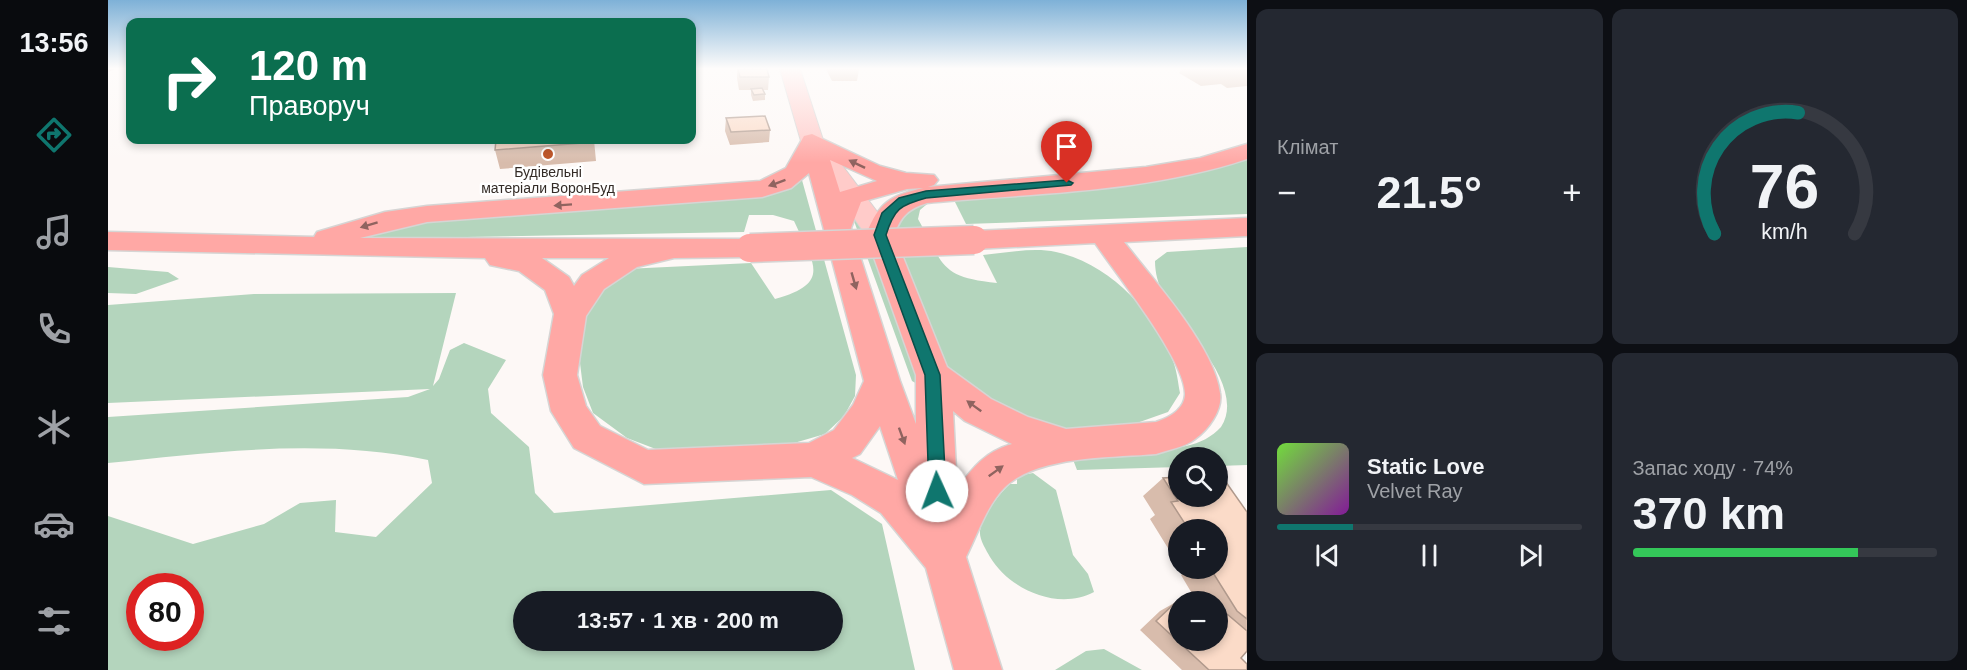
<!DOCTYPE html>
<html lang="uk">
<head>
<meta charset="utf-8">
<style>
	:root { --surface:#171b24; --page:#242831; --text:#f1f3f6; --muted:#9ea1a6; --line:#363941; --accent:#0f766e }
	body { margin:0; font-family:Arial,sans-serif; background:var(--page); color:var(--text); height:100vh; display:flex; flex-direction:column; font-size:22px; white-space:nowrap }
	* { box-sizing:border-box; margin:0 }
	p { font-size:20px; color:var(--muted) }
	.icon { flex:none; width:33px; height:33px; fill:none; stroke:currentColor; stroke-width:2; stroke-linecap:round; stroke-linejoin:round }
	.map { position:relative; flex:1; overflow:hidden }
	.side { display:flex; flex-direction:column; gap:9px; padding:9px; background:#0d0f14; width:720px }
	.side>* { flex:none }
	.hud { position:absolute; left:18px; top:18px; width:570px; height:126px; border-radius:12px; box-shadow:0 3px 9px #0003; background:#0b6e4f; color:#fff; overflow:hidden }
	.fabs { position:absolute; left:1060px; top:447px; display:grid; gap:12px }
	.fabs a { display:grid; place-items:center; width:60px; height:60px; border-radius:50%; background:var(--surface); box-shadow:0 3px 9px #0003; font-size:30px }
	.speed { position:absolute; left:18px; top:573px; display:flex; gap:12px; font-size:30px; font-weight:700; text-align:center }
	.speed>* { display:grid; place-content:center; width:78px; height:78px; border-radius:50%; background:var(--surface); box-shadow:0 3px 9px #0003; line-height:1 }
	.speed .limit { border:9px solid #d22; background:#fff; color:#111 }
	.pin { position:absolute; display:grid; place-items:center; width:51px; height:51px; color:#fff; margin:-62px -26px; border-radius:50% 50% 50% 0; rotate:-45deg; box-shadow:0 0 6px #0007 }
	.pin .icon { rotate:45deg }
	.me { position:absolute; width:66px; margin:-33px; rotate:358deg; stroke-linejoin:round; filter:drop-shadow(0 0 4px #0008) }
	.turn { display:flex; align-items:center; gap:21px; height:126px; padding:0 24px; font-size:27px }
	.turn .icon { width:78px; height:78px; stroke-width:2.5 }
	.turn b { display:block; font-size:42px; line-height:51px }
	.big { font-size:45px; font-weight:800; line-height:1.1 }
	.side .tile { flex:1; display:flex; flex-direction:column; justify-content:center; gap:9px; min-width:0; padding:0 21px; border-radius:12px; background:var(--page) }
	.side .dial { align-items:center; gap:0 }
	.dial svg { height:156px; overflow:visible; fill:none; stroke:var(--line); stroke-width:7; stroke-linecap:round; text-anchor:middle }
	.dial text { fill:var(--text); stroke:none }
	.song { display:flex; align-items:center; gap:18px }
	.cover { width:72px; height:72px; border-radius:9px; background:linear-gradient(135deg,hsl(100 70% 55%),hsl(290 70% 35%)) }
	.played { height:6px; border-radius:3px; background:linear-gradient(90deg,var(--accent) 25%,var(--line) 25%) }
	.keys { display:flex; justify-content:space-around; direction:ltr }
	.heat { display:flex; justify-content:space-between; align-items:center; font-size:33px; direction:ltr }
	.charge { height:9px; border-radius:4px; background:linear-gradient(90deg,#34c759 74%,var(--line) 0) }
	.side .tiles { flex:1; display:grid; gap:9px; grid-template-columns:repeat(2,1fr) }
	.trip { position:absolute; left:405px; top:591px; width:330px; height:60px; border-radius:30px; background:var(--surface); box-shadow:0 3px 9px #0003; font-weight:800; line-height:60px; text-align:center }
	main { display:flex; flex:1; min-height:0 }
	.menu { display:flex; flex-direction:column; width:108px; justify-content:space-around; align-items:center; background:#090b0e; color:var(--muted) }
	.menu .icon { width:42px; height:42px }
	.menu .selected { color:var(--accent) }
	.menu b { font-size:27px; color:var(--text) }
	.map>svg:first-child { display:block }
	.green { fill:#b4d5bd; fill-rule:evenodd }
	.lines { fill:none; stroke-linecap:round; stroke-linejoin:round }
	.major-casing { stroke:#d6d5d4; stroke-width:2 }
	.highway-casing { stroke:#d6d5d4; stroke-width:3 }
	.major { fill:#ffcbc9; fill-rule:evenodd }
	.highway { fill:#ffa8a5; fill-rule:evenodd }
	.highway-bridge-casing { stroke:#d6d5d4; stroke-width:31; stroke-linecap:butt }
	.highway-bridge { stroke:#ffa8a5; stroke-width:28 }
	.wall { fill:#d8bcac }
	.shaded-wall { fill:#b0998c }
	.building { fill:#fbdbc8; stroke:#b0998c; stroke-width:1.5 }
	.oneway { fill:#8f635f }
	.route { fill:#0f766e; stroke:#0a4d48; stroke-width:1.5 }
	.poi-dot { fill:#bd572b; stroke:#fff; stroke-width:2 }
	.labels { text-anchor:middle; stroke-width:5; stroke-linejoin:round; paint-order:stroke }
	.far-poi-label { font-size:14px; fill:#332b26; stroke:#fff }
</style>
</head>
<body>
<main>
<nav class="menu">
<b>13:56</b>
<svg class="icon selected" aria-label="directions" viewBox="0 0 24 24"><path d="M12 3l9 9-9 9-9-9zM9 14v-3h6M13 9l2 2-2 2"/></svg>
<svg class="icon" aria-label="music" viewBox="0 0 24 24"><path d="M9 18V5l10-2v13"/><circle cx="6" cy="18" r="3"/><circle cx="16" cy="16" r="3"/></svg>
<svg class="icon" aria-label="phone" viewBox="0 0 24 24"><path d="M5 4h4l2 5-3 2q2 4 5 5l2-3 5 2v4C11 20 4 13 5 4z"/></svg>
<svg class="icon" aria-label="climate" viewBox="0 0 24 24"><path d="M12 3v18M4 7l16 10M4 17L20 7"/></svg>
<svg class="icon" aria-label="car" viewBox="0 0 24 24"><path d="M5 17H2v-5l4-1 3-4h7l3 4 3 1v5h-3M9 17h6M6 11h13"/><circle cx="7" cy="17" r="2"/><circle cx="17" cy="17" r="2"/></svg>
<svg class="icon" aria-label="filters" viewBox="0 0 24 24"><path d="M4 7h16M4 17h16"/><circle cx="9" cy="7" r="2"/><circle cx="15" cy="17" r="2"/></svg>
</nav>
<div class="map">
<svg width="1139" height="670" viewBox="0 0 1139 670">
	<rect width="100%" height="100%" fill="#fdf8f6"/>
	<!-- green -->
	<path class="green" d="M1139,158V214L858,224L845,198Z
		M694,180L748,375L747,396L736,416L717,434L686,443L553,451L519,438L485,413L475,387L472,363L475,311L484,293L517,269L643,263L667,299C725,283 705,263 686,221L665,215H641L636,232L241,239L307,221L681,188Z
		M825,199L812,210L810,219C836,266 832,277 889,283L875,255C898,253 925,247 948,252C1002,264 1046,311 1065,361C1069,371 1070,383 1072,393L1060,412L1026,424L949,430L901,417L835,364L784,240L790,215Z
		M748,216L771,257L811,385L804,381L746,221Z
		M1139,247V465L1110,466V458H1071V467L969,470L964,457C1001,453 1041,454 1078,446C1092,443 1104,437 1113,427C1139,387 1075,328 1056,296C1050,284 1047,273 1047,261L1059,252Z
		M0,267L60,272L71,279L28,294L0,293Z
		M348,293L325,386L331,379L342,350L356,343L398,360L380,389L383,413L421,447L427,493L446,513L723,490L774,524L807,670H0V516L85,544L156,524L192,503L228,500L227,532L268,537L324,483L320,460C214,438 106,452 0,463V417L300,397L322,389L0,403V305L146,294ZM32,586H82V638H32ZM416,602H724V640H416Z
		M925,473L948,490L965,555L980,574L986,592C950,611 902,590 882,557C878,550 871,539 872,531C874,516 891,494 902,484H909V476Z
		M996,649L1034,670H947L978,651Z"/>
	<g class="lines">
		<!-- major casing -->
		<g class="major-casing">
			<path id="major" d="M672,69H692L715,140L782,229L786,235L782,241L772,244L762,241L693,141Z"/>
		</g>
		<!-- highway casing -->
		<g class="highway-casing">
			<path id="highway" d="M704,134L772,166L798,173L826,175L830,180L826,185L820,187L1038,167L1092,158L1139,144V159C1037,193 925,193 819,203C800,209 793,216 786,235L839,367L883,399L920,417L958,429L1048,422C1060,418 1076,410 1077,395C1079,362 1008,274 987,243L866,249L856,246L852,240L856,234L866,231L1139,218V236L1016,242C1045,280 1106,346 1112,393C1115,410 1100,430 1087,439C1077,447 1060,450 1048,454C1004,458 929,455 896,488C879,505 869,535 858,557L894,670H846L818,568L773,513L744,495L703,477L536,484L466,448L443,411L435,375L446,314L437,290L411,271L382,265L377,258L0,250V232L206,237L209,232L277,212L319,206L652,181L678,168L696,136ZM722,160L769,181L732,192ZM701,173L756,381L745,405L726,430L701,443L540,450L492,426L478,406L469,375L478,316L496,289L529,267L566,258L642,257L652,255L656,248L652,241L642,239L252,238L319,222L654,197L683,188ZM815,188C782,196 771,202 758,235L808,375V424L792,381L743,228L753,202L799,189ZM434,258H501L474,275L466,286L461,277ZM845,411L857,421L904,444C877,452 865,467 849,489ZM772,426L790,480L744,458L752,454Z"/>
		</g>
		<!-- major -->
		<use href="#major" class="major"/>
		<!-- highway -->
		<use href="#highway" class="highway"/>
		<!-- highway-bridge casing -->
		<g class="highway-bridge-casing">
			<path id="highway-bridge" d="M642,248L866,240"/>
		</g>
		<!-- highway-bridge -->
		<use href="#highway-bridge" class="highway-bridge"/>
	</g>
	<!-- wall -->
	<path class="wall" d="M629,69H659L661,77L660,90H655L657,94V100L645,101L643,95V90H631L629,78Z
		M718,69H751L749,81H724Z
		M1074,69H1139V86L1119,88L1113,84L1093,86L1071,73Z
		M618,118L662,130L661,142L622,145L617,131Z
		M486,140L488,161L392,169L387,150Z
		M1055,478L1139,512V651L1133,658L1139,670H1074L1032,630L1052,611L1068,602L1110,640V602H1089L1073,575L1076,573L1073,568H1110V530H1071V566L1042,519L1047,515L1035,496Z"/>
	<!-- shaded-wall -->
	<path class="shaded-wall" d="M0,69H8L0,72Z"/>
	<!-- building -->
	<path class="building" d="M630,69H659L661,77H632Z
		M654,88L657,94L646,95L643,89Z
		M657,116L662,130L623,132L618,118Z
		M388,140H485L486,142L387,150Z
		M1110,475H1113L1139,512V619L1129,611L1102,568H1110V530H1081L1063,502L1070,501L1055,478L1071,477V496H1110Z
		M1068,602L1071,604V640H1110V623L1119,614L1139,631V651L1133,658L1139,664V670H1101L1048,621Z"/>
	<!-- one-way arrows -->
	<defs><path id="oneway-solid" d="M-6-.8H1V-3.2L6.5 0L1 3.2V.8H-6Z" transform="scale(1.5)"/></defs>
	<g class="oneway">
		<use href="#oneway-solid" transform="translate(749 164) rotate(-154)"/>
		<use href="#oneway-solid" transform="translate(669 183) rotate(160)"/>
		<use href="#oneway-solid" transform="translate(455 205) rotate(176)"/>
		<use href="#oneway-solid" transform="translate(261 225) rotate(163)"/>
		<use href="#oneway-solid" transform="translate(746 281) rotate(74)"/>
		<use href="#oneway-solid" transform="translate(866 406) rotate(-144)"/>
		<use href="#oneway-solid" transform="translate(794 436) rotate(70)"/>
		<use href="#oneway-solid" transform="translate(888 471) rotate(-36)"/>
	</g>
	<!-- sky -->
	<linearGradient id="sky" x2="0" y2="1"><stop stop-color="#7eb1d7"/><stop offset="0.42" stop-color="#fefcfb"/><stop offset="1" stop-color="#fefcfb" stop-opacity="0"/></linearGradient>
	<rect width="1139" height="163" fill="url(#sky)"/>
	<!-- route -->
	<path class="route" d="M959,180L965,183L963,185L818,198C792,205 786,209 778,235L832,375L838,491L835,497L829,499L823,497L821,491L817,375L766,235L774,213L791,198L818,191Z"/>
	<!-- markers -->
	<circle class="poi-dot" cx="440" cy="154" r="6"/>
	<g class="labels">
		<!-- far-poi labels -->
		<g class="far-poi-label">
			<text x="440" y="177">Будівельні<tspan x="440" dy="16">матеріали ВоронБуд</tspan></text>
		</g>
	</g>
</svg>
<div class="fabs">
<a><svg class="icon" aria-label="search" viewBox="0 0 24 24"><circle cx="10" cy="10" r="6"/><path d="M15 15l6 6"/></svg></a>
<a>+</a>
<a>−</a>
</div>
<div class="speed"><div class="limit">80</div></div>
<div class="pin" style="left:959px;top:183px;background:#d93025"><svg class="icon" aria-label="arrive" viewBox="0 0 24 24"><path d="M6 21V4h12l-3 4 3 4H6"/></svg></div>
<svg class="me" style="left:829px;top:491px" viewBox="-20 -20 40 40"><circle r="19" fill="#fff"/><path d="M0-13L10 11 0 6-10 11z" fill="#0f766e"/></svg>
<div class="trip">13:57 · 1 хв · 200 m</div>
<div class="hud">
<div class="turn"><svg class="icon" aria-label="right" viewBox="0 0 24 24"><path d="M7 20v-9h11M14 6l5 5-5 5"/></svg><div><b>120 m</b>Праворуч</div></div>
</div>
</div>
<section class="side">
<div class="tiles">
<div class="tile"><p>Клімат</p>
<div class="heat"><a>−</a><b class="big">21.5°</b><a>+</a></div>
</div>
<div class="tile dial"><svg viewBox="0 0 100 80">
<path d="M14 69A42 42 0 1 1 86 69"/>
<path d="M14 69A42 42 0 0 1 57 7" stroke="#0f766e"/>
<text x="50" y="56" font-size="32" font-weight="700">76</text>
<text x="50" y="72" font-size="11">km/h</text>
</svg></div>
<div class="tile">
<div class="song"><i class="cover"></i><div><b>Static Love</b><p>Velvet Ray</p></div></div>
<div class="played"></div>
<div class="keys"><svg class="icon" aria-label="previous" viewBox="0 0 24 24"><path d="M18 5L8 12l10 7zM5 5v14"/></svg><svg class="icon" aria-label="pause" viewBox="0 0 24 24"><path d="M8 5v14M16 5v14"/></svg><svg class="icon" aria-label="next" viewBox="0 0 24 24"><path d="M6 5l10 7-10 7zM19 5v14"/></svg></div>
</div>
<div class="tile"><p>Запас ходу · 74%</p><b class="big">370 km</b><div class="charge"></div></div>
</div>
</section>
</main>
</body>
</html>
